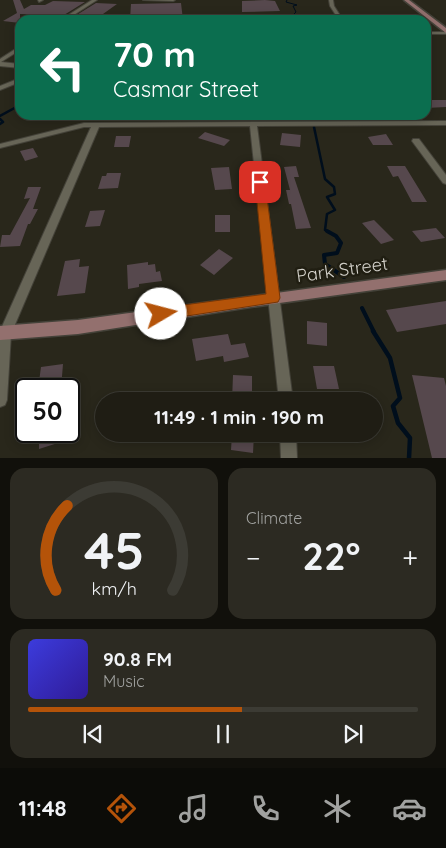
<!DOCTYPE html>
<html lang="en">
<head>
<meta charset="utf-8">
<style>
	:root { --surface:#1f1d14; --page:#2c2a22; --text:#f1f3f6; --muted:#a1a2a0; --line:#3c3b34; --accent:#b45309 }
	body { margin:0; font-family:Quicksand,sans-serif; background:var(--page); color:var(--text); height:100vh; display:flex; flex-direction:column; font-size:19px; white-space:nowrap }
	* { box-sizing:border-box; margin:0 }
	p { font-size:16px; color:var(--muted) }
	.icon { flex:none; width:28px; height:28px; fill:none; stroke:currentColor; stroke-width:2; stroke-linecap:round; stroke-linejoin:round }
	.map { position:relative; height:458px; overflow:hidden }
	.details { display:flex; flex-direction:column; gap:10px; padding:10px; background:#11100b; flex:1 }
	.details>* { flex:none }
	.top-card { position:absolute; left:15px; top:15px; width:416px; height:105px; border-radius:15px; box-shadow:0 2px 12px #0003,0 0 0 1px var(--line); background:#0b6e4f; color:#fff; overflow:hidden }
	.speed { position:absolute; left:15px; top:378px; display:flex; gap:10px; font-size:25px; font-weight:700; text-align:center }
	.speed>* { display:grid; place-content:center; width:65px; height:65px; border-radius:50%; background:var(--surface); box-shadow:0 2px 12px #0003,0 0 0 1px var(--line); line-height:1 }
	.speed .limit { border:2px solid #111; border-radius:8px; background:#fff; color:#111 }
	.pin { position:absolute; display:grid; place-items:center; width:42px; height:42px; color:#fff; margin:-21px; border-radius:10px; box-shadow:0 2px 8px #0006 }
	.me { position:absolute; width:55px; margin:-28px; rotate:82deg; stroke-linejoin:round; filter:drop-shadow(0 0 4px #0008) }
	.turn { display:flex; align-items:center; gap:18px; height:105px; padding:0 15px; font-size:22px }
	.turn .icon { width:65px; height:65px; stroke-width:2.5 }
	.turn b { display:block; font-size:35px; line-height:42px }
	.big { font-size:38px; font-weight:800; line-height:1.1 }
	.details .card { flex:1; display:flex; flex-direction:column; justify-content:center; gap:8px; min-width:0; padding:0 18px; border-radius:15px; background:var(--page) }
	.details .dial { align-items:center; gap:0 }
	.dial svg { height:130px; overflow:visible; fill:none; stroke:var(--line); stroke-width:7; stroke-linecap:round; text-anchor:middle }
	.dial text { fill:var(--text); stroke:none }
	.song { display:flex; align-items:center; gap:15px }
	.cover { width:60px; height:60px; border-radius:8px; background:linear-gradient(135deg,hsl(240 70% 55%),hsl(250 70% 35%)) }
	.played { height:5px; border-radius:2px; background:linear-gradient(90deg,var(--accent) 55%,var(--line) 55%) }
	.keys { display:flex; justify-content:space-around; direction:ltr }
	.heat { display:flex; justify-content:space-between; align-items:center; font-size:28px; direction:ltr }
	.details .tiles { flex:1; display:grid; gap:10px; grid-template-columns:1fr 1fr }
	.card:last-child { grid-column:span 2 }
	.trip { position:absolute; left:95px; top:392px; width:288px; height:50px; border-radius:25px; background:var(--surface); box-shadow:0 2px 12px #0003,0 0 0 1px var(--line); font-weight:800; line-height:50px; text-align:center }
	.menu { display:flex; height:80px; justify-content:space-around; align-items:center; background:#0c0c08; color:var(--muted) }
	.menu .icon { width:35px; height:35px }
	.menu .active { color:var(--accent) }
	.menu b { font-size:22px; color:var(--text) }
	.map>svg:first-child { display:block }
	.lines { fill:none; stroke-linecap:round; stroke-linejoin:round }
	.stream-far3 { stroke:#000e1c; stroke-width:1 }
	.stream-far2 { stroke:#000e1c; stroke-width:2.5 }
	.stream-far1 { stroke:#000e1c; stroke-width:4 }
	.stream { stroke:#000e1c; stroke-width:4.5 }
	.building { fill:#56484d }
	.street-casing { stroke:#444239; stroke-width:2 }
	.secondary-casing { stroke:#444239; stroke-width:3 }
	.street { fill:#676557; fill-rule:evenodd }
	.secondary { fill:#93706e; fill-rule:evenodd }
	.route { fill:#b45309; stroke:#753606 }
	.labels { text-anchor:middle; stroke-width:5; stroke-linejoin:round; paint-order:stroke }
	.near-street-label { font-size:18px; fill:#d4d2cb; stroke:#201e12 }
</style>
</head>
<body>
<div class="map">
<svg width="446" height="458" viewBox="0 0 446 458">
	<rect width="100%" height="100%" fill="#29271b"/>
	<g class="lines">
		<!-- stream-far3 -->
		<path class="stream-far3" d="M287,0L286,2L297,5L293,6L296,12L293,15L301,17L299,19L302,20"/>
		<!-- stream-far2 -->
		<path class="stream-far2" d="M310,115V119
			M0,116L20,105
			M0,119L3,122L0,124
			M314,127L325,179L334,187L335,194L327,197L335,210L327,214L325,230L329,232"/>
		<!-- stream-far1 -->
		<path class="stream-far1" d="M327,231L336,236L341,243L337,253L324,255L325,264L344,277
			M362,308L374,332"/>
		<!-- stream -->
		<path class="stream" d="M373,331L390,358L400,398L393,406L398,423L410,438L409,458"/>
	</g>
	<!-- building -->
	<path class="building" d="M13,0H20L24,9L31,5H45L53,1L85,2L64,15L20,14V23L3,21L17,13Z
		M265,0L275,1L280,11L242,12V1Z
		M96,3L117,4L96,19L75,16Z
		M181,3L183,20H130L131,4Z
		M426,100H446V107L426,108Z
		M205,132L230,140L224,146L198,138Z
		M282,133L301,135L300,147L280,145Z
		M386,134L393,145H373L368,137Z
		M116,136H131L129,147H114Z
		M33,148L38,157L25,161L20,151Z
		M296,166L299,177H294L311,228L296,229L291,204H289L286,190H290L284,167Z
		M387,166H405L427,202H412L398,176L393,177Z
		M229,167L232,189L215,190L211,168Z
		M107,173H121L118,188L98,189L102,176H106Z
		M28,187H41L33,209H38L30,224H28L20,246L0,247L2,235H10L30,198L24,199Z
		M105,210L100,226L85,227L90,211Z
		M215,215H230V232H215Z
		M374,220L394,240L381,244L362,223Z
		M436,228L445,238L421,242L412,231Z
		M219,249L233,258L214,275L200,265Z
		M80,259L79,267L89,266L85,293L57,296L65,261Z
		M148,262V265L155,264L156,272L160,271L162,281L139,284V287L128,289L127,265Z
		M446,301V324L397,332L386,310Z
		M307,321L327,323V346L307,344Z
		M228,334L231,345L245,343L249,357L224,362L223,356L196,361L192,339Z
		M63,364L61,389H38L41,367Z
		M313,366H334L339,389H317Z
		M233,375L252,376V401H232Z
		M412,375L444,378L446,386V458H432Z
		M39,431H61V442L39,449Z
		M232,434H254L253,453L231,450Z"/>
	<g class="lines">
		<!-- street casing -->
		<g class="street-casing">
			<path id="street" d="M38,0H43L39,2Z
				M92,0H97L66,20H46L35,18L37,17L62,19Z
				M143,0H175L173,1Z
				M329,0H333L334,6L343,20H339L330,6Z
				M256,16L254,18L231,20L233,19Z
				M426,32H446V34H426Z
				M20,46V50L1,62L20,64V68L0,66V59Z
				M20,78V82L0,90V86Z
				M446,121V125L257,126L293,401H279L250,126L99,127L11,334L7,400L5,405L0,407V331L91,127H84L0,148V144L84,123Z
				M413,139H419L446,175V184L443,183L412,141Z
				M280,434H296L297,458H281Z"/>
		</g>
		<!-- secondary casing -->
		<g class="secondary-casing">
			<path id="secondary" d="M404,0H409L446,28V33Z
				M446,270V280L244,308L78,334L0,340V326L78,320Z"/>
		</g>
		<!-- street -->
		<use href="#street" class="street"/>
		<!-- secondary -->
		<use href="#secondary" class="secondary"/>
	</g>
	<!-- route -->
	<path class="route" d="M260,179L265,182L280,298L278,302L161,320L156,318L154,314L156,310L161,308L266,294L255,182Z"/>
	<g class="labels">
		<!-- near-street labels -->
		<g class="near-street-label">
			<text transform="translate(342 270) rotate(-8)" y="6">Park Street</text>
		</g>
	</g>
</svg>
<div class="speed"><div class="limit">50</div></div>
<div class="pin" style="left:260px;top:182px;background:#d93025"><svg class="icon" aria-label="arrive" viewBox="0 0 24 24"><path d="M6 21V4h12l-3 4 3 4H6"/></svg></div>
<svg class="me" style="left:161px;top:314px" viewBox="-20 -20 40 40"><circle r="19" fill="#fff"/><path d="M0-13L10 11 0 6-10 11z" fill="#b45309"/></svg>
<div class="trip">11:49 · 1 min · 190 m</div>
<div class="top-card">
<div class="turn"><svg class="icon" aria-label="left" viewBox="0 0 24 24"><path d="M17 20v-9H6M10 6l-5 5 5 5"/></svg><div><b>70 m</b>Casmar Street</div></div>
</div>
</div>
<section class="details">
<div class="tiles">
<div class="card dial"><svg viewBox="0 0 100 80">
<path d="M14 69A42 42 0 1 1 86 69"/>
<path d="M14 69A42 42 0 0 1 21 17" stroke="#b45309"/>
<text x="50" y="56" font-size="32" font-weight="700">45</text>
<text x="50" y="72" font-size="11">km/h</text>
</svg></div>
<div class="card"><p>Climate</p>
<div class="heat"><a>−</a><b class="big">22°</b><a>+</a></div>
</div>
<div class="card">
<div class="song"><i class="cover"></i><div><b>90.8 FM</b><p>Music</p></div></div>
<div class="played"></div>
<div class="keys"><svg class="icon" aria-label="previous" viewBox="0 0 24 24"><path d="M18 5L8 12l10 7zM5 5v14"/></svg><svg class="icon" aria-label="pause" viewBox="0 0 24 24"><path d="M8 5v14M16 5v14"/></svg><svg class="icon" aria-label="next" viewBox="0 0 24 24"><path d="M6 5l10 7-10 7zM19 5v14"/></svg></div>
</div>
</div>
</section>
<nav class="menu">
<b>11:48</b>
<svg class="icon active" aria-label="directions" viewBox="0 0 24 24"><path d="M12 3l9 9-9 9-9-9zM9 14v-3h6M13 9l2 2-2 2"/></svg>
<svg class="icon" aria-label="music" viewBox="0 0 24 24"><path d="M9 18V5l10-2v13"/><circle cx="6" cy="18" r="3"/><circle cx="16" cy="16" r="3"/></svg>
<svg class="icon" aria-label="phone" viewBox="0 0 24 24"><path d="M5 4h4l2 5-3 2q2 4 5 5l2-3 5 2v4C11 20 4 13 5 4z"/></svg>
<svg class="icon" aria-label="climate" viewBox="0 0 24 24"><path d="M12 3v18M4 7l16 10M4 17L20 7"/></svg>
<svg class="icon" aria-label="car" viewBox="0 0 24 24"><path d="M5 17H2v-5l4-1 3-4h7l3 4 3 1v5h-3M9 17h6M6 11h13"/><circle cx="7" cy="17" r="2"/><circle cx="17" cy="17" r="2"/></svg>
</nav>
</body>
</html>
